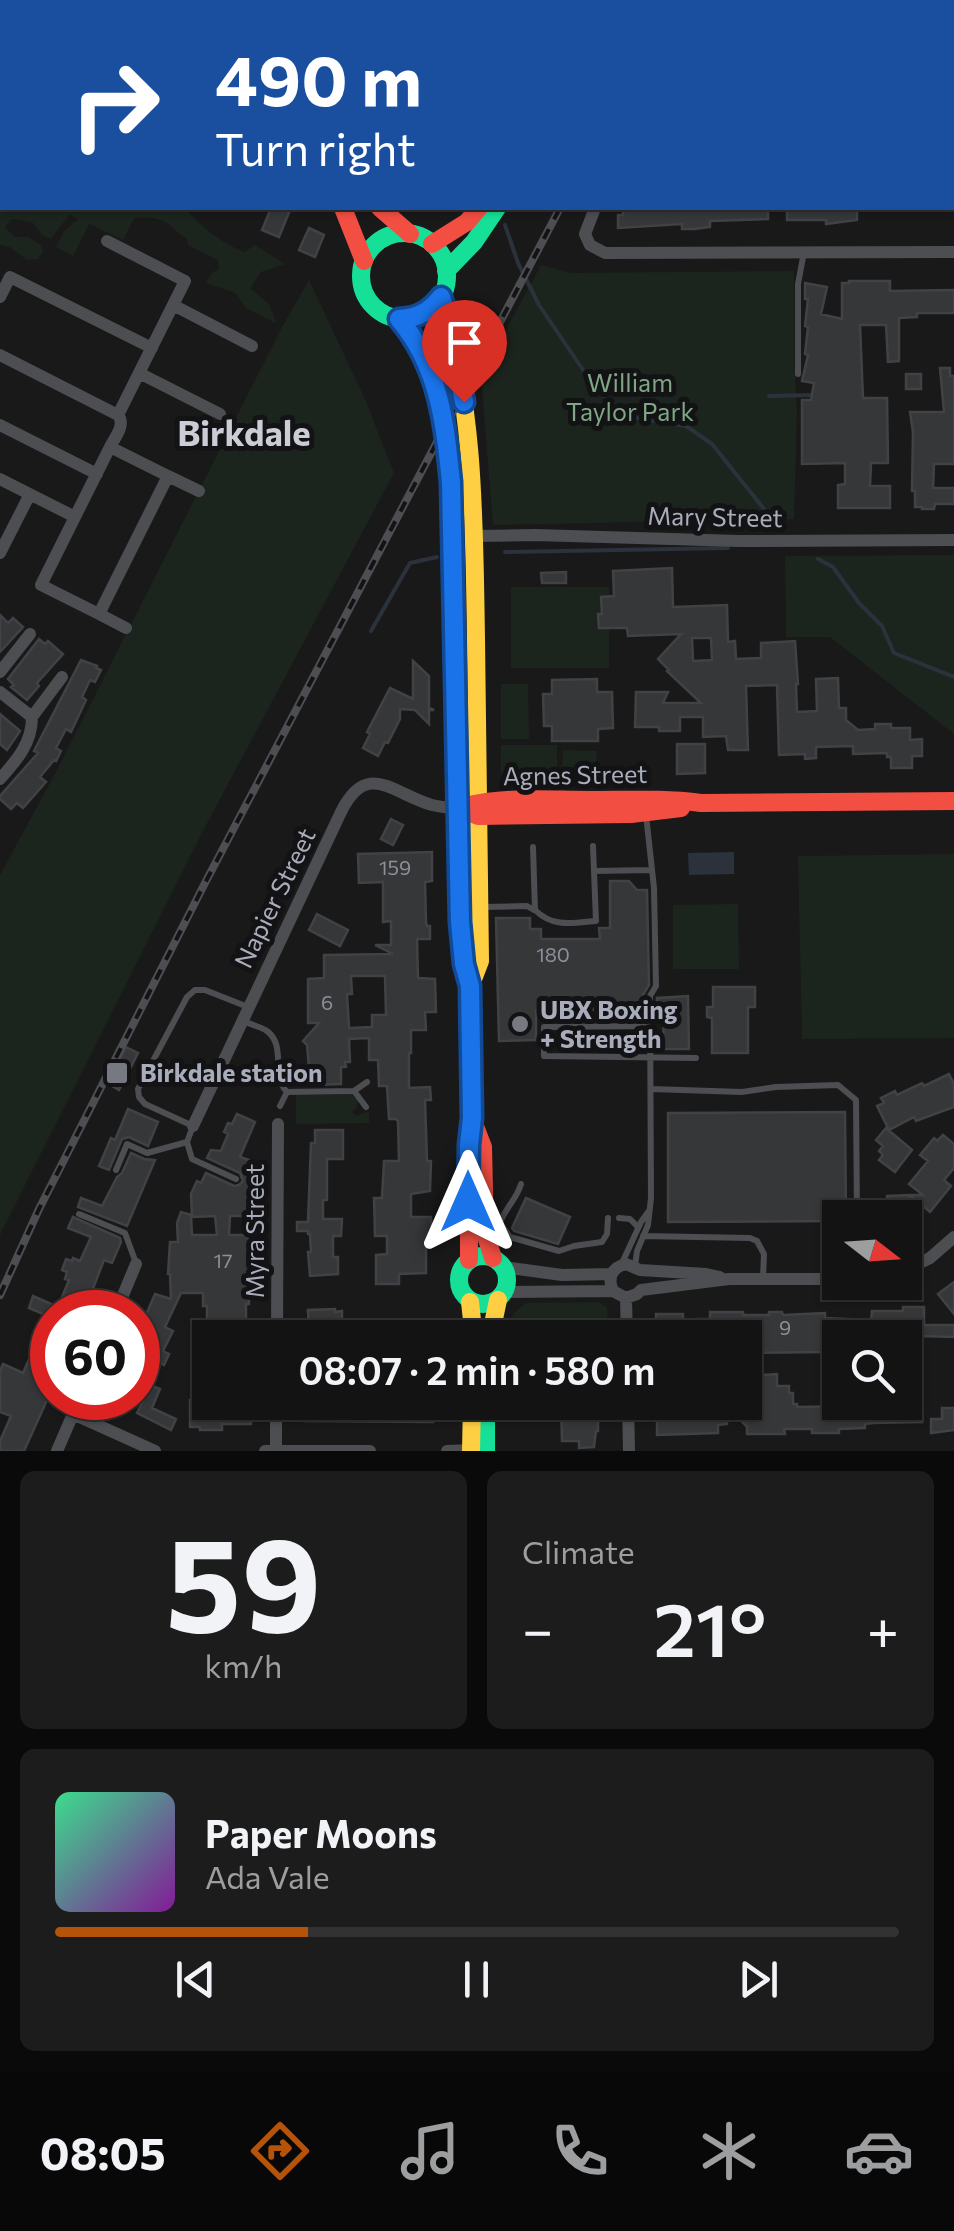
<!DOCTYPE html>
<html lang="en">
<head>
<meta charset="utf-8">
<style>
	:root { --surface:#131313; --page:#1c1c1c; --text:#f1f3f6; --muted:#9d9ea0; --line:#323233; --accent:#b45309 }
	body { margin:0; font-family:Commissioner,sans-serif; background:var(--page); color:var(--text); height:100vh; display:flex; flex-direction:column; font-size:38px; white-space:nowrap }
	* { box-sizing:border-box; margin:0 }
	p { font-size:32px; color:var(--muted) }
	.icon { flex:none; width:55px; height:55px; fill:none; stroke:currentColor; stroke-width:2; stroke-linecap:round; stroke-linejoin:round }
	.map { position:relative; height:1451px; overflow:hidden }
	.drawer { display:flex; flex-direction:column; gap:20px; padding:20px; background:#0a0a0a; flex:1 }
	.drawer>* { flex:none }
	.banner { position:absolute; left:0px; top:0px; width:955px; height:210px; box-shadow:0 2px 8px #0004,0 0 0 2px var(--line); background:#1a4fa0; color:#fff; overflow:hidden }
	.needle { width:65px; rotate:107deg }
	.buttons { position:absolute; left:822px; top:1200px; display:grid; gap:20px }
	.buttons a { display:grid; place-items:center; width:100px; height:100px; border-radius:0px; background:var(--surface); box-shadow:0 2px 8px #0004,0 0 0 2px var(--line); font-size:50px }
	.speed { position:absolute; left:30px; top:1290px; display:flex; gap:20px; font-size:50px; font-weight:700; text-align:center }
	.speed>* { display:grid; place-content:center; width:130px; height:130px; border-radius:50%; background:var(--surface); box-shadow:0 2px 8px #0004,0 0 0 2px var(--line); line-height:1 }
	.speed .limit { border:15px solid #d22; background:#fff; color:#111 }
	.pin { position:absolute; display:grid; place-items:center; width:85px; height:85px; color:#fff; margin:-102px -42px; border-radius:50% 50% 50% 0; rotate:-45deg; box-shadow:0 0 10px #0007 }
	.pin .icon { rotate:45deg }
	.me { position:absolute; width:110px; margin:-55px; rotate:0deg; stroke-linejoin:round; filter:drop-shadow(0 0 8px #0008) }
	.turn { display:flex; align-items:center; gap:35px; height:210px; padding:0 50px; font-size:45px }
	.turn .icon { width:130px; height:130px; stroke-width:2.5 }
	.turn b { display:block; font-size:70px; line-height:85px }
	.big { font-size:75px; font-weight:600; line-height:1.1 }
	.drawer .widget { flex:1; display:flex; flex-direction:column; justify-content:center; gap:15px; min-width:0; padding:0 35px; border-radius:15px; background:var(--page) }
	.drawer .dial { align-items:center; gap:0 }
	.dial b { font-size:130px; line-height:1 }
	.song { display:flex; align-items:center; gap:30px }
	.cover { width:120px; height:120px; border-radius:15px; background:linear-gradient(135deg,hsl(150 70% 55%),hsl(290 70% 35%)) }
	.played { height:10px; border-radius:5px; background:linear-gradient(90deg,var(--accent) 30%,var(--line) 30%) }
	.keys { display:flex; justify-content:space-around; direction:ltr }
	.heat { display:flex; justify-content:space-between; align-items:center; font-size:55px; direction:ltr }
	.drawer .tiles { flex:1; display:grid; gap:20px; grid-template-columns:1fr 1fr }
	.widget:last-child { grid-column:span 2 }
	.trip { position:absolute; left:192px; top:1320px; width:570px; height:100px; border-radius:0px; background:var(--surface); box-shadow:0 2px 8px #0004,0 0 0 2px var(--line); font-weight:600; line-height:100px; text-align:center }
	.dock { display:flex; height:160px; justify-content:space-around; align-items:center; background:#080808; color:var(--muted) }
	.dock .icon { width:70px; height:70px }
	.dock .current { color:var(--accent) }
	.dock b { font-size:45px; color:var(--text) }
	.map>svg:first-child { display:block }
	.green { fill:#1c241e }
	.water { fill:#2b323c }
	.lines { fill:none; stroke-linecap:round; stroke-linejoin:round }
	.stream { stroke:#2b323c; stroke-width:4 }
	.building { fill:#363739; stroke:#414245; stroke-width:2.5; fill-rule:evenodd }
	.lane { stroke:#4c4e52; stroke-width:6 }
	.street { stroke:#4c4e52; stroke-width:12 }
	.fast { stroke:#16e098; stroke-width:18 }
	.slow { stroke:#ffcf43; stroke-width:18 }
	.jam { stroke:#f24e42; stroke-width:18 }
	.rail-casing { stroke:#4c4e51; stroke-width:8 }
	.rail { stroke:#131315; stroke-width:4; stroke-dasharray:11; stroke-linecap:butt }
	.route-casing { stroke:#114b97; stroke-width:25 }
	.route { stroke:#1a73e8; stroke-width:18 }
	.poi-dot { fill:#777982; stroke:#131315; stroke-width:4 }
	.labels { text-anchor:middle; stroke-width:10; stroke-linejoin:round; paint-order:stroke }
	.number-label { font-size:20px; fill:#8c909a }
	.park-label { font-size:25px; fill:#7fa785; stroke:#131315 }
	.street-label { font-size:25px; fill:#a9adbb; stroke:#131315 }
	.poi-label { font-size:25px; font-weight:bold; fill:#a9adbb; stroke:#131315; text-anchor:start }
	.district-label { font-size:35px; font-weight:bold; fill:#cbcdd6; stroke:#131315 }
</style>
</head>
<body>
<div class="map">
<svg width="954" height="1451" viewBox="0 0 954 1451">
	<rect width="100%" height="100%" fill="#191919"/>
	<!-- green -->
	<path class="green" d="M381,0H568L567,2H383Z
		M0,52L2,56V208H185C200,226 221,243 244,252L255,245L285,264L261,272L250,288L269,304L277,324L246,308L235,293L206,283L211,274L219,268L218,260L188,245L187,239C178,234 175,228 167,223C158,217 145,217 134,218L123,240L89,224L73,256L56,247L64,231L78,219L70,214L51,239L42,235L32,222L12,219L5,227L15,237H28L41,245L43,252L38,259L27,260L10,247L0,245Z
		M541,265L571,273L794,271V355L797,412L794,519L493,525L481,376Z
		M309,280L365,399L394,473L203,831L0,1235V875L58,768L282,327Z
		M443,330L455,391L467,509L460,510L423,339Z
		M954,555V734L830,637H786L785,556Z
		M511,587H609V668H511Z
		M501,684H528L529,739H501Z
		M501,745H557V773H501Z
		M563,750L597,751L596,768L562,767Z
		M954,854V1038L802,1039L798,856Z
		M738,904L739,969H673V905Z
		M296,1095H352L358,1101L356,1109L352,1112L356,1116L369,1111V1123L296,1124Z
		M598,1302L607,1307L609,1337H571L570,1333L506,1334L513,1314L526,1303Z"/>
	<!-- water -->
	<path class="water" d="M734,852V874L689,875L688,853Z"/>
	<g class="lines">
		<!-- stream -->
		<path class="stream" d="M439,0L441,2
			M505,225L518,263L539,305L596,389L629,417L686,426L712,444L772,519
			M769,396L816,395
			M505,552L728,548
			M818,559L833,567L859,603L882,626L894,653L954,677
			M371,631L410,563L437,557"/>
	</g>
	<!-- building -->
	<path class="building" d="M271,208L290,210L279,237L262,230Z
		M623,208H768V219L710,221V227L694,229H682V224L618,228V215H623Z
		M787,208H857V220L826,224V220H787Z
		M309,228L324,235L315,257L299,250Z
		M849,281H890V291L954,290V313H917V317L899,318V361L888,362L886,325H860L863,398H887L888,463H871L870,486H890V508H838V485L845,484V463L802,464V400H811L814,383L802,381L808,355L805,354L808,327L805,326L808,299H805V283L827,287L821,314L842,319V283H849Z
		M940,368H950V376H954V464H934L933,488H954V504H935L934,509H922V507H915V491H912L913,432L910,412H944Z
		M906,374H921V389H906Z
		M672,568L673,607L727,605L728,642L735,641L736,659L761,658V643L795,641L798,684H796L797,712L817,711L816,679L838,678L839,708H846V720L858,730L875,729V724H891V728H910V740L922,739V756H912V768H891V757H887V753L853,754V746L816,747V758L805,759V754L779,755L777,685L746,686L748,750H728L726,736L703,737V717H680V731H659V727H635L636,692H668L663,703H701L667,671L669,670L658,659L681,634L628,636L627,628H599L598,614H602L601,597L614,596L613,571ZM692,638H711L712,660L693,661Z
		M566,572V583H542L541,573Z
		M0,615L8,623L13,618L23,627L0,652Z
		M39,639L45,644L48,641L63,654L37,683L39,686L27,700L11,687L14,685L8,679Z
		M81,660L97,666L96,668L101,670L95,682L90,680L82,697L86,700L71,732L66,729L56,748L61,751L56,761L54,760L40,777L46,782L23,808L17,803L11,809L0,799V796L38,753L34,751Z
		M413,661L429,676V708L434,710H429V724L415,710L400,709V719L388,743L385,742L378,756L363,748L370,734L367,732L390,688L413,699Z
		M597,679V692H612L613,728L598,729V741H552V726H544L543,694H552V680Z
		M0,714L20,731L7,750L0,744Z
		M677,744H705V773L677,774Z
		M391,819L403,825L393,845L381,839Z
		M432,852V881L425,882L426,922L427,926H430V939H417L418,978L435,979L436,1012H425L426,1030H411V1053H409V1088L430,1087L431,1100H425L427,1161H431L430,1191L411,1194V1217H431L432,1245L426,1246V1273L399,1274V1284H376V1255L387,1254V1236H375L374,1198H382L384,1161H399L398,1121L396,1119H389L387,1086H379L378,1060H369V1038L349,1039L350,1062H345L346,1067H341V1084L312,1085V1067H309L307,1045L303,1041L319,1023H308V979L324,978V955L393,954L375,945H391V921L383,922V882L359,883L358,854ZM351,976H385L386,1015H372V1027L349,1028L347,994H352Z
		M610,881H629L637,890H647L649,985L643,995V1010H536V1040L499,1041L496,918H530V929H541V939H600L599,928H610Z
		M317,914L348,930L340,946L309,930Z
		M713,987H755V1007H748V1053H712V1018L707,1017V1007H713Z
		M688,996L689,1049H663L664,1008H657V998Z
		M126,1047L138,1053L119,1090L107,1083Z
		M949,1074L954,1084V1107L916,1121L914,1117L889,1130L877,1106L884,1103L881,1098L895,1091L897,1095L922,1083L924,1086Z
		M128,1109L158,1122L148,1146L129,1137L122,1139L109,1170L99,1166L111,1138L115,1140Z
		M845,1112L846,1218H840V1221L668,1222V1113Z
		M237,1114L255,1122L240,1157L249,1160L247,1164L257,1170L251,1183L256,1185L249,1203V1216H230L229,1235H249V1304H246V1323L235,1324V1338H210V1341H201V1329L207,1328V1306H203V1293H181L165,1327L173,1331L163,1351L169,1354L164,1365L160,1363L150,1385L160,1389L152,1408L176,1419L171,1430L137,1413L145,1397L138,1393V1348L144,1334L139,1331L155,1294L171,1299L170,1274H168L170,1242H178L177,1223L181,1212L191,1215L192,1235H217L215,1216L192,1217L191,1194L197,1181L201,1183L206,1173L234,1186L239,1185L243,1181L240,1173L207,1158L211,1150L221,1151L228,1134L224,1132L228,1123L232,1124Z
		M886,1128L912,1150L895,1172L879,1160L883,1155L879,1151L883,1146L876,1140Z
		M315,1130H343V1159H327V1200H323V1219H342L341,1236H333V1257H338V1274L310,1276L308,1252H311L310,1234H308V1231H297V1222H308L311,1143H315Z
		M943,1135L954,1144V1168L944,1180L951,1186L930,1212L910,1195H923L909,1184L928,1161L920,1155L934,1138L937,1141Z
		M131,1153L144,1159L155,1160L127,1226L78,1207L81,1198L102,1206L117,1177L122,1173Z
		M910,1195V1218H879L878,1200H887V1196Z
		M526,1198L570,1217L558,1244L514,1231L512,1228Z
		M73,1217L120,1238L121,1242L112,1263L104,1260L84,1312H52V1369L47,1383L52,1385V1389L24,1451H0V1441L11,1416L0,1412V1371L3,1364L23,1373L48,1316L29,1308L33,1296L58,1307L69,1280L65,1279L67,1272L62,1270L66,1259L72,1261L73,1258L80,1261L91,1237L68,1228Z
		M954,1282V1314L938,1294Z
		M903,1307H924V1325H954V1337L918,1336V1352H905V1338H840V1340H825V1352L745,1353V1338H659V1329H656V1314H683V1335L697,1319H710V1312H743V1315H769V1312H782L783,1315L825,1313V1318L871,1320L872,1311H903Z
		M335,1309V1312L342,1311V1323L334,1324V1338H309L308,1310Z
		M777,1374V1386H789V1393H793V1404H797V1407L850,1406V1402H905V1396L920,1395L922,1422L873,1423L865,1424V1428L839,1429V1433H812V1429H784L785,1434H747V1427L733,1412V1402H745V1391H762V1375Z
		M190,1400L251,1402V1424H222V1430H200V1427H190Z
		M321,1402H433V1422L304,1421V1405H321Z
		M561,1402H598V1431H596L594,1447L579,1448V1441H562Z
		M657,1402H681V1405L720,1402L727,1405V1424L718,1425V1433L657,1435Z
		M942,1408H954V1430L931,1433V1419H942Z"/>
	<g class="lines">
		<!-- lane -->
		<path class="lane" d="M798,374V284L804,252
			M533,847L535,910C553,928 573,923 596,921L593,846
			M594,871L652,870
			M483,907L527,906L534,910
			M243,1021C250,1024 261,1027 267,1031C287,1046 270,1075 287,1092L354,1091L367,1082
			M650,1026L544,1027V1056L696,1058
			M651,1089L742,1092L776,1087L838,1085L856,1100L857,1218
			M354,1091L366,1107
			M280,1106L287,1092
			M187,1142L192,1159L236,1179
			M116,1170L127,1144L147,1153L187,1142L193,1126L145,1104L139,1097L138,1089L187,997L195,990H205L248,1007
			M521,1184C517,1199 505,1208 500,1223L510,1237L559,1251L574,1246L602,1242L607,1234L608,1218
			M79,1214L125,1233L136,1263
			M619,1218L630,1219L638,1227
			M643,1236L750,1238L757,1241L764,1254L763,1278
			M622,1263L641,1222L648,1212
			M635,1266L637,1251L648,1225L651,1198L650,996L656,986L654,888L646,815"/>
		<!-- street -->
		<path class="street" d="M737,0V2
			M595,208L585,234L590,245L605,253L954,252
			M107,241L185,281L118,415C126,425 115,437 110,447
			M0,297L10,277L152,348
			M173,305L252,346
			M0,355L118,415
			M139,373L220,414
			M0,425L97,474
			M110,447L168,476L99,614L41,585Z
			M168,476L199,491
			M0,479L75,517
			M475,536L535,535L739,541L954,540
			M0,553L30,494
			M99,614L126,628
			M0,672L30,634
			M0,692L32,717C32,743 17,760 0,779
			M32,717L62,677
			M193,1126L341,812C367,759 393,794 432,805C440,807 448,808 456,808
			M503,1267L562,1275L612,1274
			M905,1270L930,1258L954,1237
			M613,1291C607,1278 612,1267 626,1264L640,1270L706,1274L720,1277
			M504,1292L613,1291L626,1298L637,1294L641,1290L729,1279H840
			M626,1298L627,1338
			M116,1312L136,1264
			M277,1338L278,1124
			M628,1402L629,1451
			M73,1414L155,1451
			M276,1450V1402
			M57,1451L80,1398
			M265,1451H370
			M447,1451L474,1450"/>
		<!-- fast -->
		<path class="fast" d="M647,0L648,2
			M582,2L583,0
			M361 276a43 43 0 1 1 86 0a43 43 0 1 1-86 0Z
			M446,271L474,242L497,208
			M459 1280a24 24 0 1 1 48 0a24 24 0 1 1-48 0Z
			M486,1402V1451"/>
		<!-- slow -->
		<path class="slow" d="M139,0L142,2
			M168,0L171,2
			M604,2L605,0
			M441,297C475,409 474,523 476,639C477,746 479,854 480,961L470,987
			M399,319C437,370 445,421 451,483L457,754
			M470,1302L474,1338
			M490,1338L498,1300
			M471,1451L472,1402"/>
		<!-- jam -->
		<path class="jam" d="M952,27H954
			M343,208L364,261
			M380,208L410,234
			M432,244L467,222L479,208
			M457,754L460,922L464,965L470,987L472,1118L469,1145V1260
			M465,806C506,796 548,800 591,800C628,800 664,798 701,803L954,801
			M468,812L478,816L631,814L681,808
			M476,1129L483,1147L485,1233L493,1258"/>
		<!-- rail casing -->
		<g class="rail-casing">
			<path id="rail" d="M662,2L663,0
				M0,1295L39,1209L205,883L560,208"/>
		</g>
		<!-- rail -->
		<use href="#rail" class="rail"/>
	</g>
	<g class="lines">
		<!-- route casing -->
		<g class="route-casing">
			<path id="route" d="M464,402L449,322L441,297C429,312 418,318 399,319C439,366 445,423 451,482L460,922L464,964L470,986L472,1118L469,1145L468,1202"/>
		</g>
		<!-- route -->
		<use href="#route" class="route"/>
	</g>
	<!-- markers -->
	<g class="poi-dot">
		<circle cx="520" cy="1024" r="10"/>
		<rect x="105" y="1061" width="24" height="24" rx="5"/>
	</g>
	<g class="labels">
		<!-- number labels -->
		<g class="number-label">
			<text x="395" y="875">159</text>
			<text x="553" y="962">180</text>
			<text x="327" y="1010">6</text>
			<text x="223" y="1268">17</text>
			<text x="785" y="1335">9</text>
		</g>
		<!-- park labels -->
		<g class="park-label">
			<text x="630" y="392">William<tspan x="630" dy="29">Taylor Park</tspan></text>
		</g>
		<!-- street labels -->
		<g class="street-label">
			<text transform="translate(715 517) rotate(1)" y="9">Mary Street</text>
			<text transform="translate(575 775) rotate(-1)" y="9">Agnes Street</text>
			<text transform="translate(275 898) rotate(-64)" y="9">Napier Street</text>
			<text transform="translate(255 1231) rotate(-90)" y="9">Myra Street</text>
		</g>
		<!-- poi labels -->
		<g class="poi-label">
			<text x="540" y="1019">UBX Boxing<tspan x="540" dy="29">+ Strength</tspan></text>
			<text x="140" y="1082">Birkdale station</text>
		</g>
		<!-- district labels -->
		<g class="district-label">
			<text x="244" y="446">Birkdale</text>
		</g>
	</g>
</svg>
<div class="buttons">
<a><svg class="needle" viewBox="-14 -14 28 28"><path d="M0-13l5 13h-10z" fill="#e53935"/><path d="M0 13l5-13h-10z" fill="#9d9ea0"/></svg></a>
<a><svg class="icon" aria-label="search" viewBox="0 0 24 24"><circle cx="10" cy="10" r="6"/><path d="M15 15l6 6"/></svg></a>
</div>
<div class="speed"><div class="limit">60</div></div>
<div class="pin" style="left:464px;top:402px;background:#d93025"><svg class="icon" aria-label="arrive" viewBox="0 0 24 24"><path d="M6 21V4h12l-3 4 3 4H6"/></svg></div>
<svg class="me" style="left:468px;top:1202px" viewBox="-20 -20 40 40"><path d="M0-17L14 15 0 8-14 15z" fill="#1a73e8" stroke="#fff" stroke-width="4"/></svg>
<div class="trip">08:07 · 2 min · 580 m</div>
<div class="banner">
<div class="turn"><svg class="icon" aria-label="right" viewBox="0 0 24 24"><path d="M7 20v-9h11M14 6l5 5-5 5"/></svg><div><b>490 m</b>Turn right</div></div>
</div>
</div>
<section class="drawer">
<div class="tiles">
<div class="widget dial"><b>59</b><p>km/h</p></div>
<div class="widget"><p>Climate</p>
<div class="heat"><a>−</a><b class="big">21°</b><a>+</a></div>
</div>
<div class="widget">
<div class="song"><i class="cover"></i><div><b>Paper Moons</b><p>Ada Vale</p></div></div>
<div class="played"></div>
<div class="keys"><svg class="icon" aria-label="previous" viewBox="0 0 24 24"><path d="M18 5L8 12l10 7zM5 5v14"/></svg><svg class="icon" aria-label="pause" viewBox="0 0 24 24"><path d="M8 5v14M16 5v14"/></svg><svg class="icon" aria-label="next" viewBox="0 0 24 24"><path d="M6 5l10 7-10 7zM19 5v14"/></svg></div>
</div>
</div>
</section>
<nav class="dock">
<b>08:05</b>
<svg class="icon current" aria-label="directions" viewBox="0 0 24 24"><path d="M12 3l9 9-9 9-9-9zM9 14v-3h6M13 9l2 2-2 2"/></svg>
<svg class="icon" aria-label="music" viewBox="0 0 24 24"><path d="M9 18V5l10-2v13"/><circle cx="6" cy="18" r="3"/><circle cx="16" cy="16" r="3"/></svg>
<svg class="icon" aria-label="phone" viewBox="0 0 24 24"><path d="M5 4h4l2 5-3 2q2 4 5 5l2-3 5 2v4C11 20 4 13 5 4z"/></svg>
<svg class="icon" aria-label="climate" viewBox="0 0 24 24"><path d="M12 3v18M4 7l16 10M4 17L20 7"/></svg>
<svg class="icon" aria-label="car" viewBox="0 0 24 24"><path d="M5 17H2v-5l4-1 3-4h7l3 4 3 1v5h-3M9 17h6M6 11h13"/><circle cx="7" cy="17" r="2"/><circle cx="17" cy="17" r="2"/></svg>
</nav>
</body>
</html>
